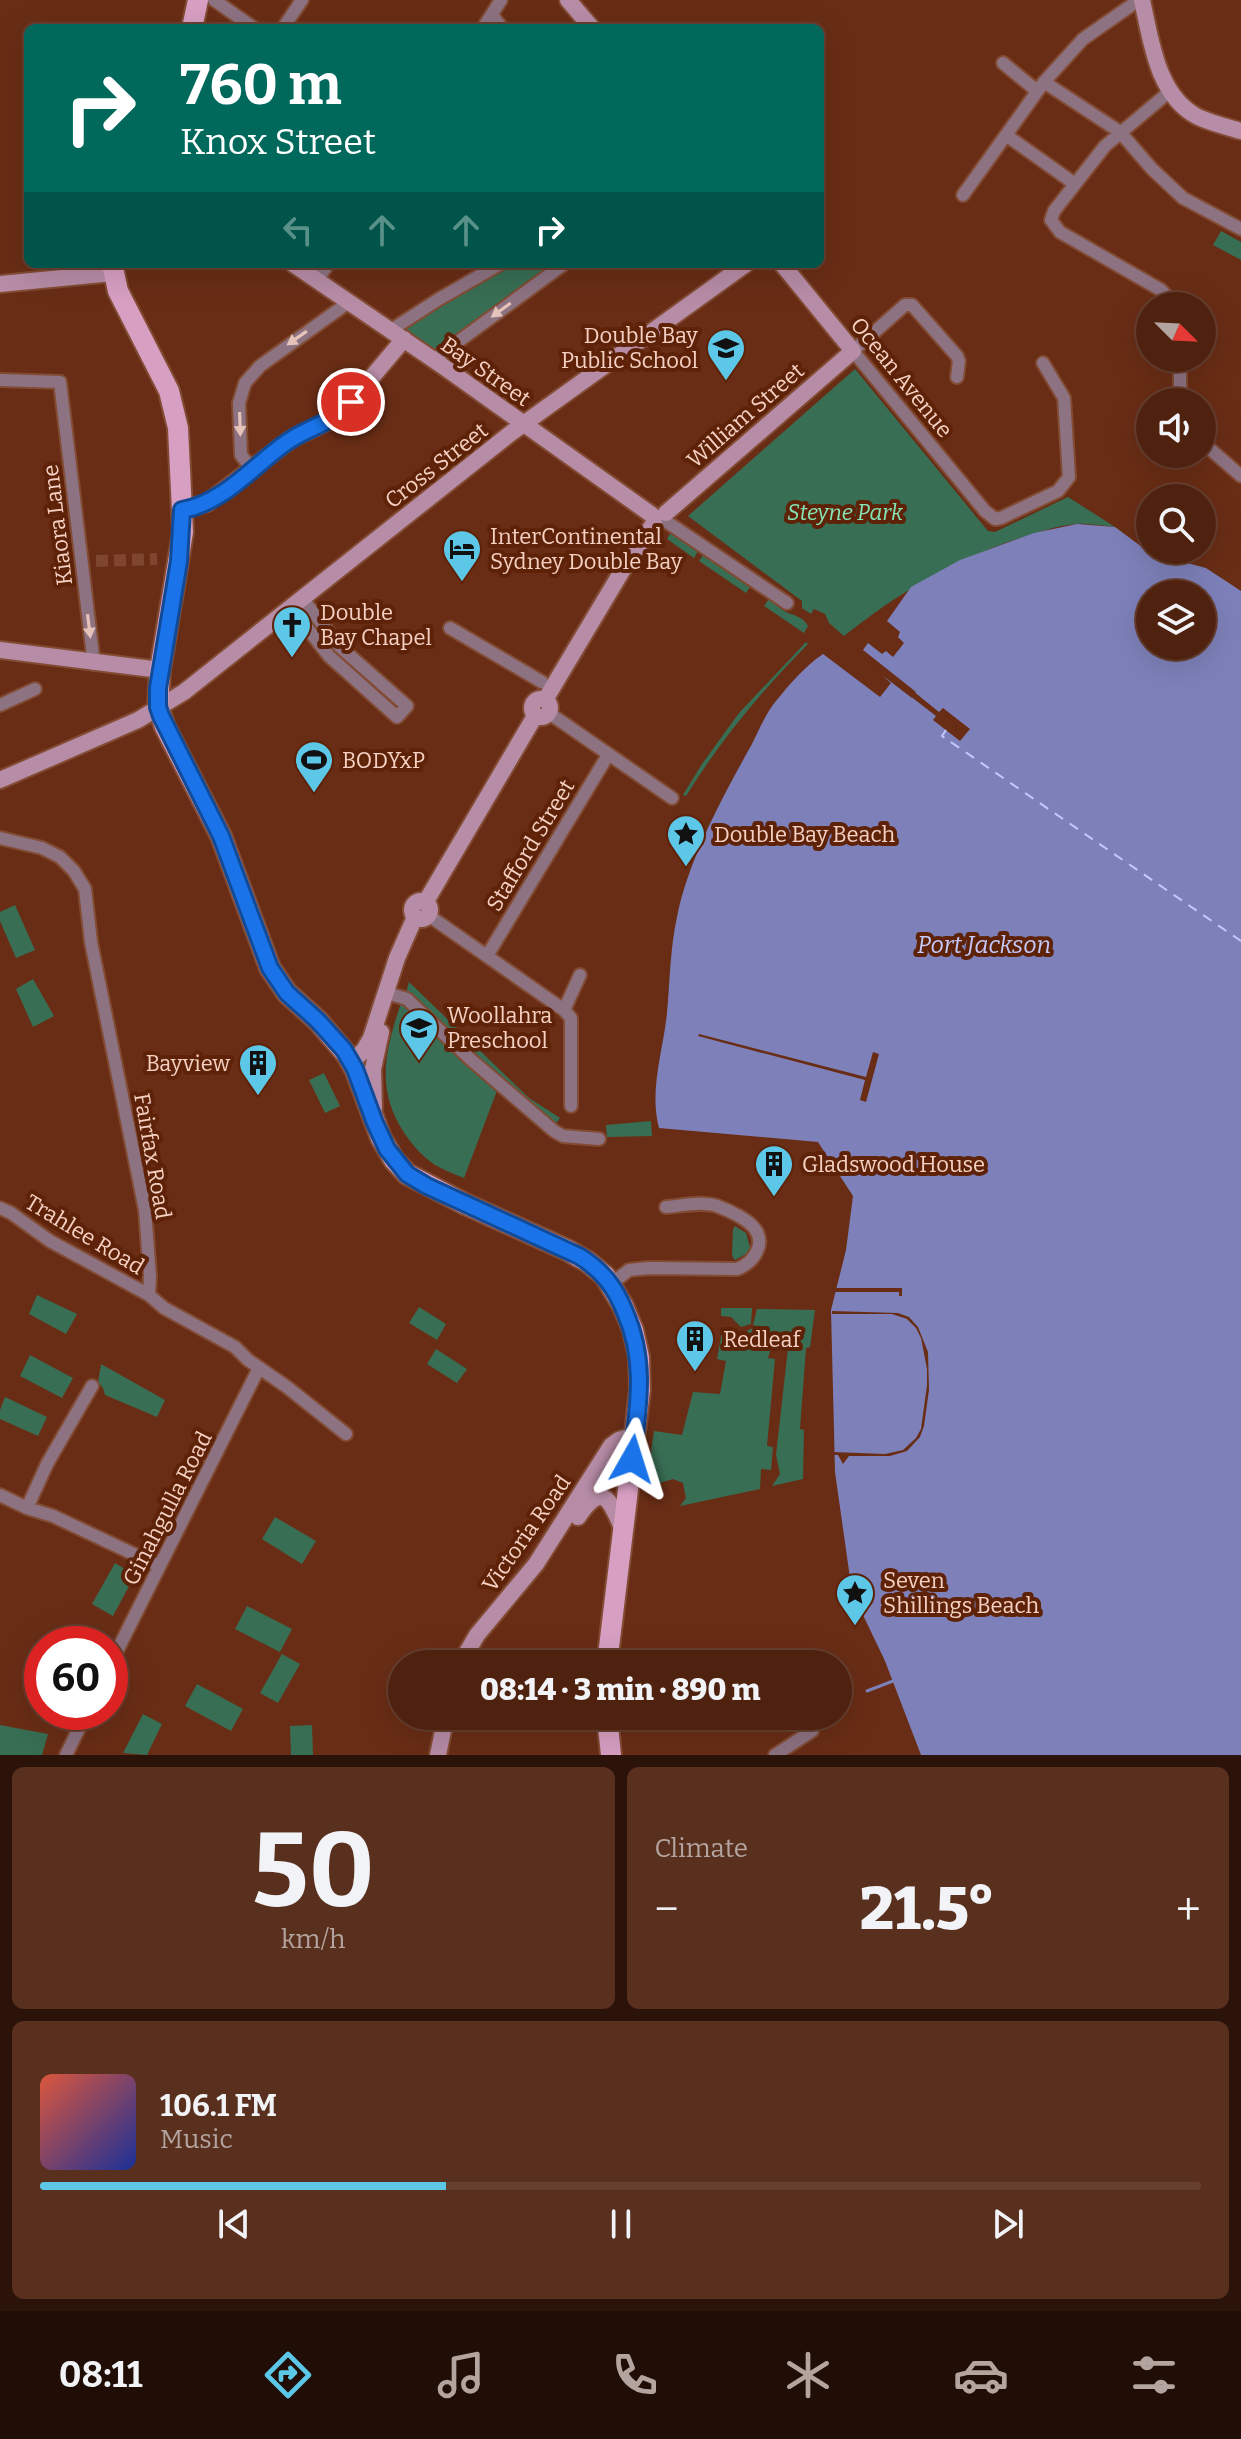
<!DOCTYPE html>
<html lang="en">
<head>
<meta charset="utf-8">
<style>
	:root { --surface:#4f2210; --page:#592f1e; --text:#f1f3f6; --muted:#b3a49f; --line:#663f30; --accent:#5dc7e8 }
	body { margin:0; font-family:Bitter,serif; background:var(--page); color:var(--text); height:100vh; display:flex; flex-direction:column; font-size:30px; white-space:nowrap }
	* { box-sizing:border-box; margin:0 }
	p { font-size:26px; color:var(--muted) }
	.icon { flex:none; width:44px; height:44px; fill:none; stroke:currentColor; stroke-width:2; stroke-linecap:round; stroke-linejoin:round }
	.map { position:relative; height:1755px; overflow:hidden }
	.sheet { display:flex; flex-direction:column; gap:12px; padding:12px; background:#2b1309; flex:1 }
	.sheet>* { flex:none }
	.banner { position:absolute; left:24px; top:24px; width:800px; height:244px; border-radius:12px; box-shadow:0 8px 32px #0002,0 0 0 2px var(--line); background:#00695c; color:#fff; overflow:hidden }
	.needle { width:52px; rotate:114deg }
	.fabs { position:absolute; left:1136px; top:292px; display:grid; gap:16px }
	.fabs a { display:grid; place-items:center; width:80px; height:80px; border-radius:50%; background:var(--surface); box-shadow:0 8px 32px #0002,0 0 0 2px var(--line); font-size:40px }
	.speed { position:absolute; left:24px; top:1626px; display:flex; gap:16px; font-size:40px; font-weight:700; text-align:center }
	.speed>* { display:grid; place-content:center; width:104px; height:104px; border-radius:50%; background:var(--surface); box-shadow:0 8px 32px #0002,0 0 0 2px var(--line); line-height:1 }
	.speed .limit { border:12px solid #d22; background:#fff; color:#111 }
	.pin { position:absolute; display:grid; place-items:center; width:68px; height:68px; color:#fff; margin:-34px; border:4px solid #fff; border-radius:50%; box-shadow:0 2px 8px #0007 }
	.me { position:absolute; width:88px; margin:-44px; rotate:6deg; stroke-linejoin:round; filter:drop-shadow(0 0 6px #0008) }
	.turn { display:flex; align-items:center; gap:28px; height:168px; padding:0 24px; font-size:36px }
	.turn .icon { width:104px; height:104px; stroke-width:2.5 }
	.turn b { display:block; font-size:56px; line-height:68px }
	.lanes { display:flex; align-items:center; height:76px; padding:0 24px; background:#0003; justify-content:center; gap:40px; direction:ltr }
	.lanes .off { opacity:.35 }
	.big { font-size:60px; font-weight:800; line-height:1.1 }
	.sheet .widget { flex:1; display:flex; flex-direction:column; justify-content:center; gap:12px; min-width:0; padding:0 28px; border-radius:12px; background:var(--page) }
	.sheet .dial { align-items:center; gap:0 }
	.dial b { font-size:104px; line-height:1 }
	.song { display:flex; align-items:center; gap:24px }
	.cover { width:96px; height:96px; border-radius:12px; background:linear-gradient(135deg,hsl(10 70% 55%),hsl(230 70% 35%)) }
	.played { height:8px; border-radius:4px; background:linear-gradient(90deg,var(--accent) 35%,var(--line) 35%) }
	.keys { display:flex; justify-content:space-around; direction:ltr }
	.heat { display:flex; justify-content:space-between; align-items:center; font-size:44px; direction:ltr }
	.sheet .tiles { flex:1; display:grid; gap:12px; grid-template-columns:1fr 1fr }
	.widget:last-child { grid-column:span 2 }
	.trip { position:absolute; left:388px; top:1650px; width:464px; height:80px; border-radius:40px; background:var(--surface); box-shadow:0 8px 32px #0002,0 0 0 2px var(--line); font-weight:800; line-height:80px; text-align:center }
	.dock { display:flex; height:128px; justify-content:space-around; align-items:center; background:#200e06; color:var(--muted) }
	.dock .icon { width:56px; height:56px }
	.dock .active { color:var(--accent) }
	.dock b { font-size:36px; color:var(--text) }
	.map>svg:first-child { display:block }
	.green { fill:#386e54 }
	.water { fill:#7e81b9; fill-rule:evenodd }
	.pier { fill:#692d15 }
	.lines { fill:none; stroke-linecap:round; stroke-linejoin:round }
	.stream { stroke:#7e81b9; stroke-width:3 }
	.ferry { stroke:#c5c9fa; stroke-width:2; stroke-dasharray:10 8; stroke-linecap:butt }
	.street-tunnel { stroke:#7e462f; stroke-width:12; stroke-dasharray:12 6; stroke-linecap:butt }
	.street-casing { stroke:#824b34; stroke-width:16 }
	.secondary-casing { stroke:#824b34; stroke-width:20 }
	.primary-casing { stroke:#824b34; stroke-width:24 }
	.street { stroke:#8d7282; stroke-width:12 }
	.secondary { stroke:#b78ca6; stroke-width:16 }
	.primary { stroke:#d79fc2; stroke-width:20 }
	.oneway { fill:#e6c3b9 }
	.route-casing { stroke:#114b97; stroke-width:20 }
	.route { stroke:#1a73e8; stroke-width:14 }
	.labels { text-anchor:middle; stroke-width:8; stroke-linejoin:round; paint-order:stroke }
	.poi-label { font-size:22px; fill:#f6d1c3; stroke:#5d2208; text-anchor:start }
	.street-label { font-size:22px; fill:#f6d1c3; stroke:#5d2208 }
	.park-label { font-size:22px; font-style:italic; fill:#85e5b6; stroke:#5d2208 }
	.water-label { font-size:24px; font-style:italic; fill:#c5c9fa; stroke:#5d2208 }
</style>
</head>
<body>
<div class="map">
<svg width="1241" height="1755" viewBox="0 0 1241 1755">
	<rect width="100%" height="100%" fill="#692d15"/>
	<!-- green -->
	<path class="green" d="M1221,231L1241,242V260L1213,245Z
		M515,264H555L435,351L406,332V326Z
		M855,369L988,531L995,532L1068,497L1115,527C1102,526 1089,523 1077,524C1058,525 1036,533 1017,539C953,560 897,594 844,636L829,623L825,614L814,609L811,614L802,608V601L688,516Z
		M670,534H673L698,551L694,558L667,539Z
		M703,555L750,587L746,593L699,561Z
		M769,599C774,603 780,609 786,612C796,616 803,617 808,626L804,633L764,606Z
		M806,642L808,644C759,694 723,737 686,796L683,795L702,764L739,713Z
		M15,905L35,950L16,958L0,921V912Z
		M33,979L54,1016L33,1027L16,989Z
		M409,982L529,1098L560,1118L555,1125L406,993Z
		M401,1003L405,1004L498,1088L464,1178C454,1174 444,1170 435,1165C423,1157 413,1146 405,1134C375,1089 385,1051 401,1003Z
		M324,1073L340,1106L325,1113L309,1080Z
		M651,1121L652,1136L607,1137L606,1125Z
		M735,1226L746,1233L750,1247L746,1254L735,1260L732,1256L733,1229Z
		M37,1295L77,1314L66,1334L29,1314Z
		M419,1307L446,1324L437,1340L409,1323Z
		M721,1308H752L751,1324L741,1327L731,1317L721,1316Z
		M757,1309L815,1310L810,1347L806,1348L800,1429L804,1430L803,1479L772,1486L780,1474L776,1455L788,1348L783,1344V1337H773V1334H770L769,1336H765L764,1328L753,1325Z
		M726,1328L732,1342L749,1336L747,1331L753,1328L760,1330L762,1340L773,1341L768,1358L775,1359L767,1446L773,1447L771,1470L761,1469L760,1489L680,1506L686,1498L683,1483L673,1479L646,1487L654,1431L682,1435L693,1392L720,1394L726,1361L717,1359L722,1332Z
		M436,1349L467,1369L457,1383L427,1364Z
		M30,1355L73,1378L62,1398L20,1376Z
		M101,1364L165,1400L157,1417L105,1395L103,1388L98,1382Z
		M5,1397L47,1417L38,1436L0,1419V1410Z
		M614,1456L616,1457C612,1476 608,1487 589,1495Z
		M275,1517L316,1541L302,1564L262,1539Z
		M115,1563L135,1575L113,1616L92,1604Z
		M247,1606L292,1629L280,1652L235,1629Z
		M282,1654L300,1664L278,1703L260,1693Z
		M197,1684L243,1709L231,1731L185,1706Z
		M143,1714L162,1724L147,1755L123,1753Z
		M544,1716H567L565,1732L543,1730Z
		M0,1725L48,1734L42,1755H0Z
		M312,1725L313,1755H291L290,1726Z"/>
	<!-- water -->
	<path class="water" d="M1077,524L1115,527L1150,553L1206,568L1241,591V1755H921L885,1661L852,1592L835,1472L831,1310L846,1250L853,1196L818,1142L659,1128C649,1090 663,1052 667,1013C670,981 670,949 677,917C688,860 724,794 752,744C759,730 766,713 776,701C789,685 805,666 823,654L880,697L891,683L882,675L912,698L916,692L863,650L868,643L882,654L886,651L893,657L904,643L898,637L900,632L887,621L911,587L960,560L1034,533ZM1150,594H1202V646H1150Z"/>
	<!-- pier -->
	<path class="pier" d="M860,648L939,712L943,708L970,729L960,741L933,720L936,716L879,672L882,671L860,653Z
		M699,1034L866,1077L873,1052L879,1054L866,1102L860,1100L865,1080L698,1036Z
		M833,1288H902V1296H899V1292H832Z
		M832,1311L898,1313L909,1317L918,1327L928,1352L929,1390L924,1426L920,1437L907,1451L890,1456H849L843,1464L838,1455H833V1452L885,1454L903,1450L916,1438L921,1429L927,1385V1369L921,1338L916,1328L907,1319L892,1314H832Z"/>
	<g class="lines">
		<!-- stream -->
		<path class="stream" d="M867,1691L893,1681"/>
		<!-- ferry -->
		<path class="ferry" d="M946,730L942,736L1241,941"/>
		<!-- street-tunnel -->
		<path class="street-tunnel" d="M96,561L157,559"/>
		<!-- street casing -->
		<g class="street-casing">
			<path id="street" d="M214,0L254,28
				M492,15L502,28
				M283,28L302,0
				M483,28L501,0
				M1003,63L1037,91
				M1044,82L1120,132L1152,169L1183,198L1241,229
				M1169,92L1105,146L1054,211L1051,220L1060,232L1161,290L1176,306
				M1006,135L1075,184
				M963,195L1044,82L1083,39L1139,0
				M317,281L328,264
				M391,330L439,299L500,264
				M433,360L564,264
				M957,377L959,361L957,356L912,305H905L853,351L985,511L995,519L1001,518L1058,491L1069,477L1064,398L1043,363
				M0,380L60,382L94,664
				M1180,402V358
				M1202,442L1241,476
				M252,469L241,455L239,403L245,383L260,366L349,302
				M667,522L787,603
				M291,607L329,656L397,717L407,706L339,646L302,598
				M450,628L542,682
				M0,705L35,689
				M549,713L672,798
				M0,838L42,848L60,857L74,871L85,889L91,942L145,1210L150,1276L149,1295
				M428,915L564,1010
				M487,956L608,755
				M387,993L407,999L469,1058L554,1131L563,1136L599,1139
				M571,1106V1018L564,1010L580,975
				M0,1208L11,1213L50,1241L149,1295L164,1308L235,1347L248,1360L287,1387L346,1434
				M611,1284L629,1270L649,1268L737,1269C751,1264 767,1246 755,1229C748,1219 728,1210 717,1206C702,1201 681,1206 666,1207
				M0,1495L27,1508L53,1516L159,1566
				M27,1508L47,1464L92,1386
				M110,1665L259,1368
				M66,1755L87,1712
				M775,1755L812,1731"/>
		</g>
		<!-- secondary casing -->
		<g class="secondary-casing">
			<path id="secondary" d="M568,0L592,28
				M1142,0C1151,40 1157,96 1198,117C1211,123 1227,127 1241,131
				M293,264L444,367L652,515
				M0,284L113,273
				M182,510L207,503L291,439L335,418L351,402L404,339
				M666,513L853,351L782,264
				M0,650L160,670
				M532 708a9 9 0 1 1 18 0a9 9 0 1 1-18 0Z
				M545,700L628,561L654,523
				M0,780L138,720L184,692L511,433L746,264
				M412 910a9 9 0 1 1 18 0a9 9 0 1 1-18 0Z
				M425,903L535,716
				M352,1062L364,1050L371,1038L397,958L415,917
				M374,1108L373,1069L381,1032
				M578,1517C603,1480 610,1500 623,1530
				M460,1664L477,1635L536,1564L611,1446L619,1440L635,1435
				M438,1755L446,1716"/>
		</g>
		<!-- primary casing -->
		<g class="primary-casing">
			<path id="primary" d="M192,28L198,0
				M112,264L118,291L169,391L178,428L183,532L160,670L158,707L165,727L221,836L270,968L287,993L318,1021L347,1055L355,1069L381,1138L394,1160L407,1174L465,1204L567,1250L588,1262L605,1276L623,1306L633,1330L639,1357L640,1390L607,1664
				M607,1716L611,1755"/>
		</g>
		<!-- street -->
		<use href="#street" class="street"/>
		<!-- secondary -->
		<use href="#secondary" class="secondary"/>
		<!-- primary -->
		<use href="#primary" class="primary"/>
	</g>
	<!-- one-way arrows -->
	<defs><path id="oneway-solid" d="M-6-.8H1V-3.2L6.5 0L1 3.2V.8H-6Z" transform="scale(2)"/></defs>
	<g class="oneway">
		<use href="#oneway-solid" transform="translate(501 310) rotate(144)"/>
		<use href="#oneway-solid" transform="translate(297 338) rotate(145)"/>
		<use href="#oneway-solid" transform="translate(240 424) rotate(88)"/>
		<use href="#oneway-solid" transform="translate(89 626) rotate(83)"/>
	</g>
	<g class="lines">
		<!-- route casing -->
		<g class="route-casing">
			<path id="route" d="M351,402C328,426 312,425 287,442C254,465 224,503 182,510L179,561L158,688V707L161,716L221,836L270,968L287,993L318,1021L344,1050L355,1069L375,1123L387,1149L407,1174L427,1186L579,1256C602,1270 615,1287 625,1312C647,1362 638,1407 632,1459"/>
		</g>
		<!-- route -->
		<use href="#route" class="route"/>
	</g>
	<!-- icons -->
	<defs>
		<g id="school-pin" transform="scale(2)"><path d="M0 17L-7.5 6A9.5 9.5 0 1 1 7.5 6Z" fill="#5dc7e8" stroke="#5d2208"/><path d="M0-5L7-2L0 1L-7-2ZM-4 1L0 2.5L4 1V4Q0 6-4 4Z" fill="#111"/></g>
		<g id="hotel-pin" transform="scale(2)"><path d="M0 17L-7.5 6A9.5 9.5 0 1 1 7.5 6Z" fill="#5dc7e8" stroke="#5d2208"/><path d="M-6-4.5h1.5V1H6V5H4.5V3h-9V5H-6ZM-4 0a1.8 1.8 0 1 1 3.6 0ZM.5 0V-2.5h3Q6-2.5 6 0Z" fill="#111"/></g>
		<g id="church-pin" transform="scale(2)"><path d="M0 17L-7.5 6A9.5 9.5 0 1 1 7.5 6Z" fill="#5dc7e8" stroke="#5d2208"/><path d="M-1.2-6h2.4v3.5h3.3v2.4h-3.3V6h-2.4V-.1h-3.3v-2.4h3.3Z" fill="#111"/></g>
		<g id="stadium-pin" transform="scale(2)"><path d="M0 17L-7.5 6A9.5 9.5 0 1 1 7.5 6Z" fill="#5dc7e8" stroke="#5d2208"/><path d="M0-5a6.5 5 0 1 0 0 10a6.5 5 0 1 0 0-10ZM-3.5-1.8h7v3.6h-7Z" fill="#111"/></g>
		<g id="sight-pin" transform="scale(2)"><path d="M0 17L-7.5 6A9.5 9.5 0 1 1 7.5 6Z" fill="#5dc7e8" stroke="#5d2208"/><path d="M0-6L1.8-2.2L6-1.7L2.9 1.2L3.7 5.4L0 3.3L-3.7 5.4L-2.9 1.2L-6-1.7L-1.8-2.2Z" fill="#111"/></g>
		<g id="building-pin" transform="scale(2)"><path d="M0 17L-7.5 6A9.5 9.5 0 1 1 7.5 6Z" fill="#5dc7e8" stroke="#5d2208"/><path d="M-4-6H4V6H1V3H-1V6H-4ZM-2.5-4.3h1.7v1.8h-1.7ZM.8-4.3h1.7v1.8H.8ZM-2.5-1h1.7V.8h-1.7ZM.8-1h1.7V.8H.8Z" fill="#111"/></g>
	</defs>
	<g fill-rule="evenodd">
		<use href="#school-pin" x="726" y="348"/>
		<use href="#hotel-pin" x="462" y="549"/>
		<use href="#church-pin" x="292" y="625"/>
		<use href="#stadium-pin" x="314" y="760"/>
		<use href="#sight-pin" x="686" y="834"/>
		<use href="#school-pin" x="419" y="1028"/>
		<use href="#building-pin" x="258" y="1063"/>
		<use href="#building-pin" x="774" y="1164"/>
		<use href="#building-pin" x="695" y="1339"/>
		<use href="#sight-pin" x="855" y="1593"/>
	</g>
	<g class="labels">
		<!-- poi labels -->
		<g class="poi-label">
			<text x="698" y="343" text-anchor="end">Double Bay<tspan x="698" dy="25">Public School</tspan></text>
			<text x="490" y="544">InterContinental<tspan x="490" dy="25">Sydney Double Bay</tspan></text>
			<text x="320" y="620">Double<tspan x="320" dy="25">Bay Chapel</tspan></text>
			<text x="342" y="768">BODYxP</text>
			<text x="714" y="842">Double Bay Beach</text>
			<text x="447" y="1023">Woollahra<tspan x="447" dy="25">Preschool</tspan></text>
			<text x="230" y="1071" text-anchor="end">Bayview</text>
			<text x="802" y="1172">Gladswood House</text>
			<text x="723" y="1347">Redleaf</text>
			<text x="883" y="1588">Seven<tspan x="883" dy="25">Shillings Beach</tspan></text>
		</g>
		<!-- street labels -->
		<g class="street-label">
			<text transform="translate(486 371) rotate(35)" y="8">Bay Street</text>
			<text transform="translate(902 377) rotate(51)" y="8">Ocean Avenue</text>
			<text transform="translate(745 415) rotate(-41)" y="8">William Street</text>
			<text transform="translate(436 465) rotate(-38)" y="8">Cross Street</text>
			<text transform="translate(57 525) rotate(-97)" y="8">Kiaora Lane</text>
			<text transform="translate(530 845) rotate(-59)" y="8">Stafford Street</text>
			<text transform="translate(153 1156) rotate(80)" y="8">Fairfax Road</text>
			<text transform="translate(85 1234) rotate(31)" y="8">Trahlee Road</text>
			<text transform="translate(167 1508) rotate(-63)" y="8">Ginahgulla Road</text>
			<text transform="translate(526 1533) rotate(-55)" y="8">Victoria Road</text>
		</g>
		<!-- park labels -->
		<g class="park-label">
			<text x="845" y="520">Steyne Park</text>
		</g>
		<!-- water labels -->
		<g class="water-label">
			<text x="984" y="953">Port Jackson</text>
		</g>
	</g>
</svg>
<div class="fabs">
<a><svg class="needle" viewBox="-14 -14 28 28"><path d="M0-13l5 13h-10z" fill="#e53935"/><path d="M0 13l5-13h-10z" fill="#b3a49f"/></svg></a>
<a><svg class="icon" aria-label="sound" viewBox="0 0 24 24"><path d="M4 9h4l5-4v14l-5-4H4zM17 9q2 3 0 6"/></svg></a>
<a><svg class="icon" aria-label="search" viewBox="0 0 24 24"><circle cx="10" cy="10" r="6"/><path d="M15 15l6 6"/></svg></a>
<a><svg class="icon" aria-label="layers" viewBox="0 0 24 24"><path d="M12 4l9 5-9 5-9-5zM3 14l9 5 9-5"/></svg></a>
</div>
<div class="speed"><div class="limit">60</div></div>
<div class="pin" style="left:351px;top:402px;background:#d93025"><svg class="icon" aria-label="arrive" viewBox="0 0 24 24"><path d="M6 21V4h12l-3 4 3 4H6"/></svg></div>
<svg class="me" style="left:632px;top:1459px" viewBox="-20 -20 40 40"><path d="M0-17L14 15 0 8-14 15z" fill="#1a73e8" stroke="#fff" stroke-width="4"/></svg>
<div class="trip">08:14 · 3 min · 890 m</div>
<div class="banner">
<div class="turn"><svg class="icon" aria-label="right" viewBox="0 0 24 24"><path d="M7 20v-9h11M14 6l5 5-5 5"/></svg><div><b>760 m</b>Knox Street</div></div>
<div class="lanes"><svg class="icon off" aria-label="left" viewBox="0 0 24 24"><path d="M17 20v-9H6M10 6l-5 5 5 5"/></svg><svg class="icon off" aria-label="ahead" viewBox="0 0 24 24"><path d="M12 20V5M6 11l6-6 6 6"/></svg><svg class="icon off" aria-label="ahead" viewBox="0 0 24 24"><path d="M12 20V5M6 11l6-6 6 6"/></svg><svg class="icon" aria-label="right" viewBox="0 0 24 24"><path d="M7 20v-9h11M14 6l5 5-5 5"/></svg></div>
</div>
</div>
<section class="sheet">
<div class="tiles">
<div class="widget dial"><b>50</b><p>km/h</p></div>
<div class="widget"><p>Climate</p>
<div class="heat"><a>−</a><b class="big">21.5°</b><a>+</a></div>
</div>
<div class="widget">
<div class="song"><i class="cover"></i><div><b>106.1 FM</b><p>Music</p></div></div>
<div class="played"></div>
<div class="keys"><svg class="icon" aria-label="previous" viewBox="0 0 24 24"><path d="M18 5L8 12l10 7zM5 5v14"/></svg><svg class="icon" aria-label="pause" viewBox="0 0 24 24"><path d="M8 5v14M16 5v14"/></svg><svg class="icon" aria-label="next" viewBox="0 0 24 24"><path d="M6 5l10 7-10 7zM19 5v14"/></svg></div>
</div>
</div>
</section>
<nav class="dock">
<b>08:11</b>
<svg class="icon active" aria-label="directions" viewBox="0 0 24 24"><path d="M12 3l9 9-9 9-9-9zM9 14v-3h6M13 9l2 2-2 2"/></svg>
<svg class="icon" aria-label="music" viewBox="0 0 24 24"><path d="M9 18V5l10-2v13"/><circle cx="6" cy="18" r="3"/><circle cx="16" cy="16" r="3"/></svg>
<svg class="icon" aria-label="phone" viewBox="0 0 24 24"><path d="M5 4h4l2 5-3 2q2 4 5 5l2-3 5 2v4C11 20 4 13 5 4z"/></svg>
<svg class="icon" aria-label="climate" viewBox="0 0 24 24"><path d="M12 3v18M4 7l16 10M4 17L20 7"/></svg>
<svg class="icon" aria-label="car" viewBox="0 0 24 24"><path d="M5 17H2v-5l4-1 3-4h7l3 4 3 1v5h-3M9 17h6M6 11h13"/><circle cx="7" cy="17" r="2"/><circle cx="17" cy="17" r="2"/></svg>
<svg class="icon" aria-label="filters" viewBox="0 0 24 24"><path d="M4 7h16M4 17h16"/><circle cx="9" cy="7" r="2"/><circle cx="15" cy="17" r="2"/></svg>
</nav>
</body>
</html>
